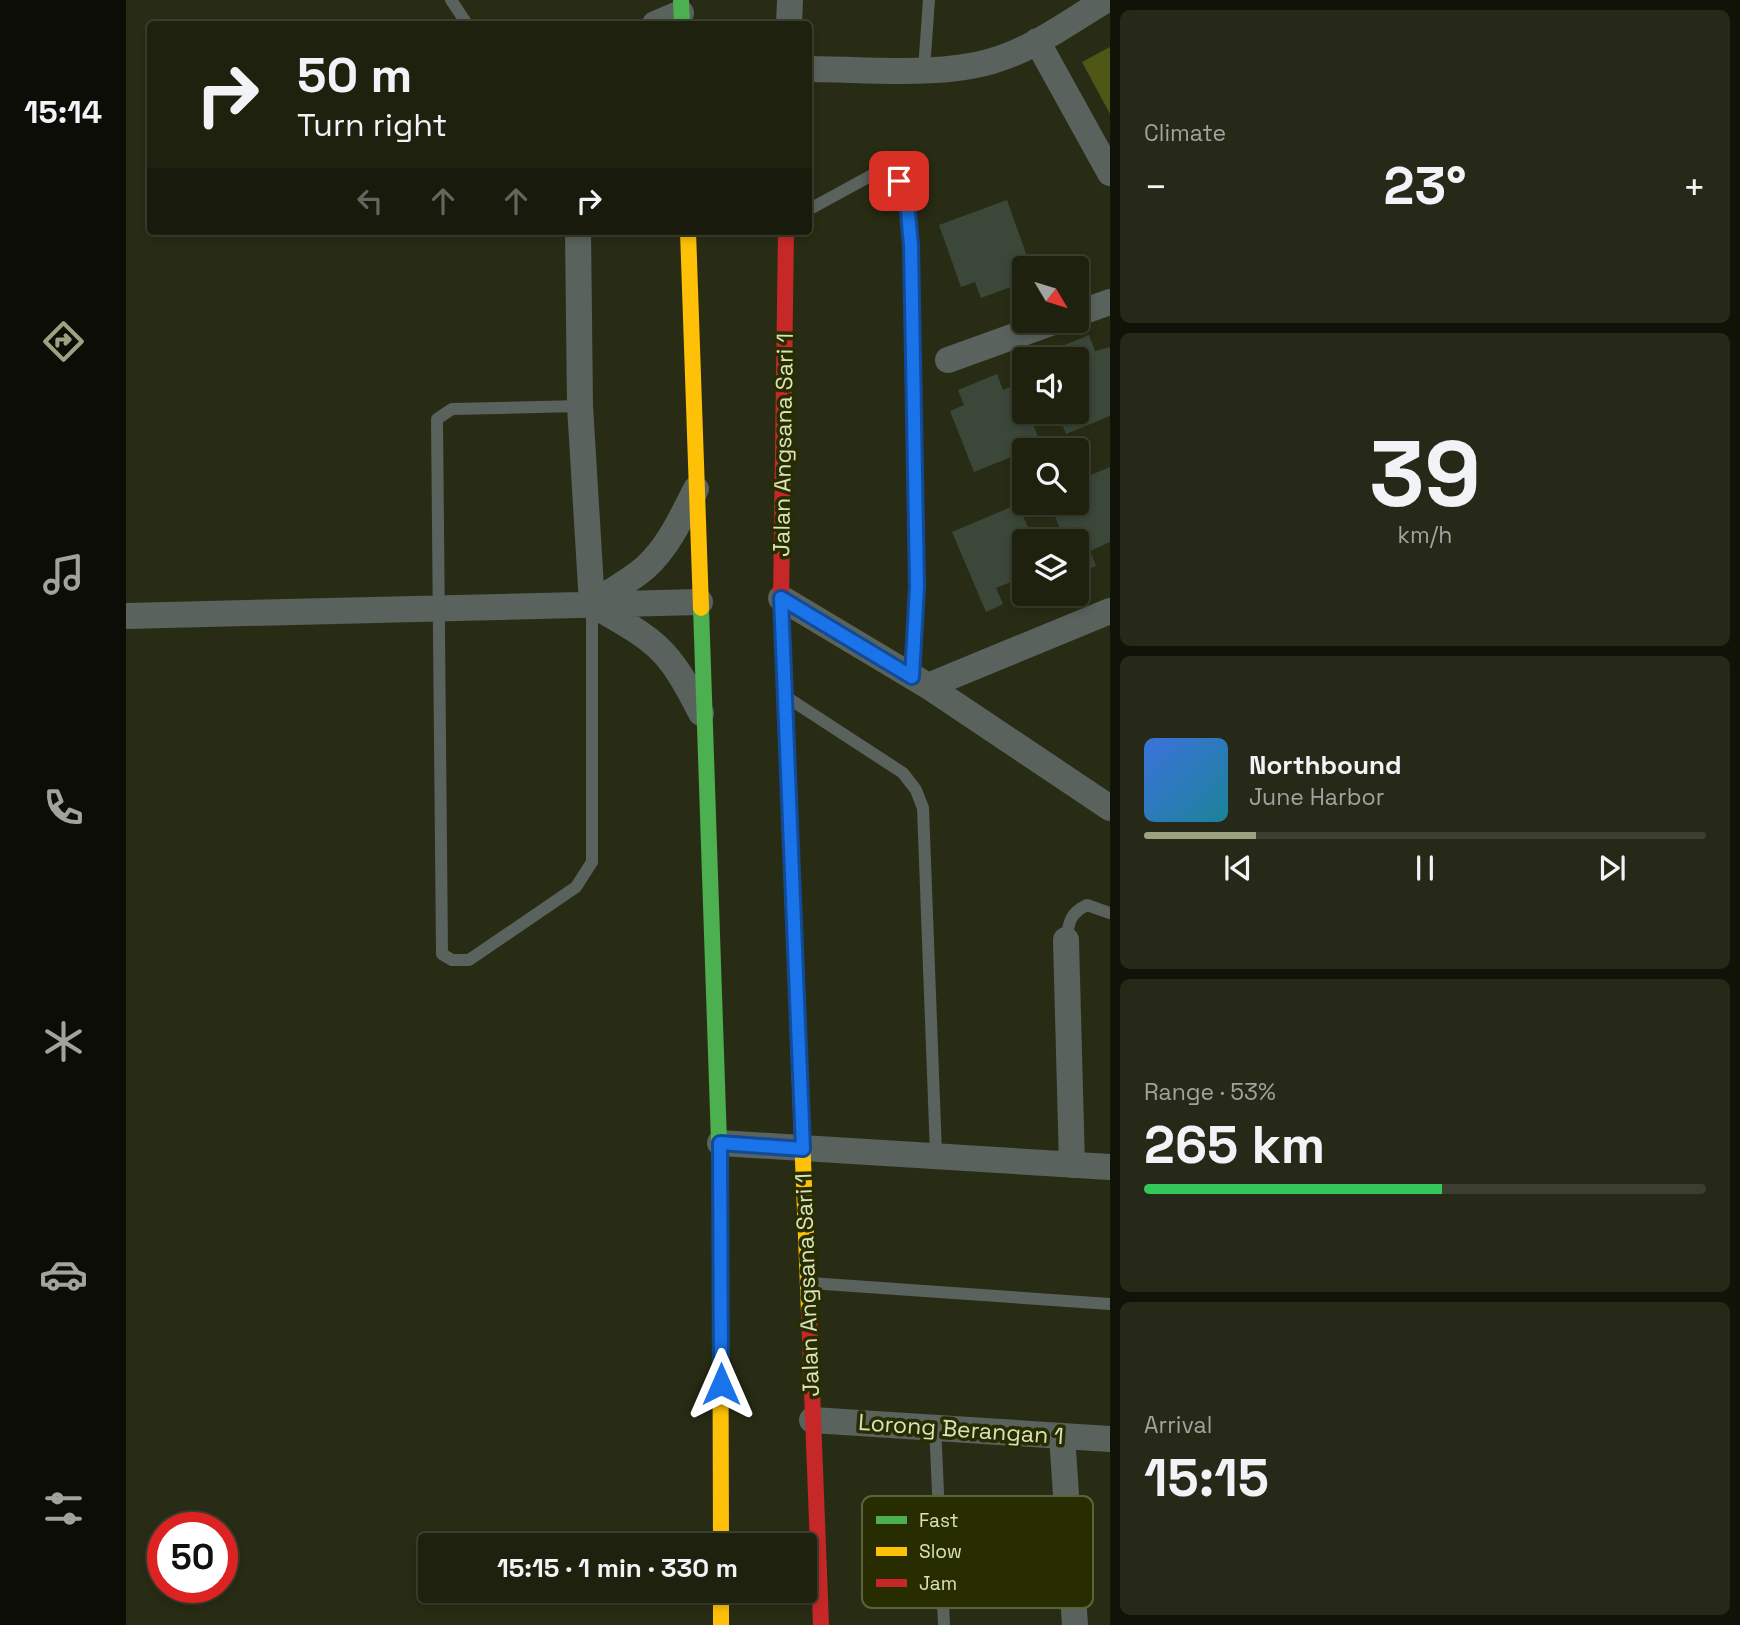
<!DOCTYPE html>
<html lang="en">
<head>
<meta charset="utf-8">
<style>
	:root { --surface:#1f210f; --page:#272918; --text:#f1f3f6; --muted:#a1a39e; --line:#3c3e2f; --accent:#9ca280 }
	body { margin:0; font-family:"Space Grotesk",sans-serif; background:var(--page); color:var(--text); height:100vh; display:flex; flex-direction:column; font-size:26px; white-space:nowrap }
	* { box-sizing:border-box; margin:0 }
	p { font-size:23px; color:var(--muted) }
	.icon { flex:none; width:38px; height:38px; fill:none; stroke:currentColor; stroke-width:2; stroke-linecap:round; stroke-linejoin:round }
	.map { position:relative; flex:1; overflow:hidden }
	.sheet { display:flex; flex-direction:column; gap:10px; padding:10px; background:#111208; width:630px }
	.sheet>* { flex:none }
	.hud { position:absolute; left:21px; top:21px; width:665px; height:214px; border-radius:7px; box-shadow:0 4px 10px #0003,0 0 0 2px var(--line); background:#1f210f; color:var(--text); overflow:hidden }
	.needle { width:46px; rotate:128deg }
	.tools { position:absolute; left:886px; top:256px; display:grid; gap:14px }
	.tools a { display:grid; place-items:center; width:77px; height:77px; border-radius:7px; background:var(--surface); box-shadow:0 4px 10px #0003,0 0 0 2px var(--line); font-size:35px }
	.speed { position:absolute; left:21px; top:1512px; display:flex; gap:14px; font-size:35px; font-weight:700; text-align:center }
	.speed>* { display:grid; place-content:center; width:91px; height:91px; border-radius:50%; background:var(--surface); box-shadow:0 4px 10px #0003,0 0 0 2px var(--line); line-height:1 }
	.speed .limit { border:10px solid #d22; background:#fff; color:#111 }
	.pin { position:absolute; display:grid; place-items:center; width:60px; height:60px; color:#fff; margin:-30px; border-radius:14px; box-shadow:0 4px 10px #0006 }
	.me { position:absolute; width:77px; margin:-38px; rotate:0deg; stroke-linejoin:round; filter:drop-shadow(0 0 5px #0008) }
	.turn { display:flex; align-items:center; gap:24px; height:147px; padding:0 35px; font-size:32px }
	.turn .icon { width:91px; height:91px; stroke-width:2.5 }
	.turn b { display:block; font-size:49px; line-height:60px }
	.lanes { display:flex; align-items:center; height:66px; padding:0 35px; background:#0003; justify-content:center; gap:35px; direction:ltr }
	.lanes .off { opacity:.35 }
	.big { font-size:52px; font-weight:600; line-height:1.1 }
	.sheet .widget { flex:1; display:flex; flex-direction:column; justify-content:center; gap:10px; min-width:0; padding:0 24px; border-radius:10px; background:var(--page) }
	.sheet .dial { align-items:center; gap:0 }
	.dial b { font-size:91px; line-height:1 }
	.song { display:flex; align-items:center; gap:21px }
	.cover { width:84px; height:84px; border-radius:10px; background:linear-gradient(135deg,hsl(220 70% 55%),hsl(190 70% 35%)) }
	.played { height:7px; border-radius:4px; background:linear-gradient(90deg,var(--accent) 20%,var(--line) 20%) }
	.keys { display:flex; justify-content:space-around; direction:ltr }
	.heat { display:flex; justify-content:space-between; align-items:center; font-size:38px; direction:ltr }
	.charge { height:10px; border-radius:5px; background:linear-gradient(90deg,#34c759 53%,var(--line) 0) }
	.trip { position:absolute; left:292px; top:1533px; width:399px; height:70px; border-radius:7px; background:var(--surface); box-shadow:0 4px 10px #0003,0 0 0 2px var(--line); font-weight:600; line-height:70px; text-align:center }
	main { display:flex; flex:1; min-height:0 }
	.dock { display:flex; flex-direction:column; width:126px; justify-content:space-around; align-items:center; background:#0c0d06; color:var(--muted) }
	.dock .icon { width:49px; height:49px }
	.dock .selected { color:var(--accent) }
	.dock b { font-size:32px; color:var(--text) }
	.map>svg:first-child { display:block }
	.green { fill:#4f5717 }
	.building { fill:#3a4739 }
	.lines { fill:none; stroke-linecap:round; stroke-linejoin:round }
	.lane { stroke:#59625c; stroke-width:12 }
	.street { stroke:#59625c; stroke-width:26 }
	.fast { stroke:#4caf50; stroke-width:16 }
	.slow { stroke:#ffc107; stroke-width:16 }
	.jam { stroke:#c62828; stroke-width:16 }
	.route-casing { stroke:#114b97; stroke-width:18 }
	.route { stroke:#1a73e8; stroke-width:12 }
	.labels { text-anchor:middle; stroke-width:7; stroke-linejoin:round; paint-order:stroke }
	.street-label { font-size:23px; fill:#dae2ba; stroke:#272d00 }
	.key { fill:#272d00; stroke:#5d6338; stroke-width:2 }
	.key-label { font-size:19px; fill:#dae2ba }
</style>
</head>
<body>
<main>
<nav class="dock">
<b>15:14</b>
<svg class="icon selected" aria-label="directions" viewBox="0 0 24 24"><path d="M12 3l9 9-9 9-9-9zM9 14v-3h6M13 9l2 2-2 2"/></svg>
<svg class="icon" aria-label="music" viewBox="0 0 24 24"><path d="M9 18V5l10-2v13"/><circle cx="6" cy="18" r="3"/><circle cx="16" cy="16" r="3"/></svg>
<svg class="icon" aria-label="phone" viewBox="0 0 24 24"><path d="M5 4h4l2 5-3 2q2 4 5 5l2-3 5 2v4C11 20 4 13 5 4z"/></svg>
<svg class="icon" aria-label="climate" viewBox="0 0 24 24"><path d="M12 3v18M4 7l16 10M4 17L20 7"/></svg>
<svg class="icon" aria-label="car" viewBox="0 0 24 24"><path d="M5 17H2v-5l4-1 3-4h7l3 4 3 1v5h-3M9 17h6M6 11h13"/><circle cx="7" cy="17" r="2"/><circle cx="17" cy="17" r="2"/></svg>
<svg class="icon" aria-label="filters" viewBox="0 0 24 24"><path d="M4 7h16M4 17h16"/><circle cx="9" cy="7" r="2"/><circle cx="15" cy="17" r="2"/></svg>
</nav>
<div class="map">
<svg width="984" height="1625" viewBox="0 0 984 1625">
	<rect width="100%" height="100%" fill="#292c14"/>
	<!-- green -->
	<path class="green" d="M984,47V114L956,62Z"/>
	<!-- building -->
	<path class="building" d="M881,200L903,262L889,267L895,283L855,298L849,282L835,287L813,225Z
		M963,335L969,351L984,347V416L940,434L931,411H950V359H927L924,351Z
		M871,374L877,390L891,384L898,401V411H902L915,445L848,472L824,411L838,405L832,390Z
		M984,467V542L964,551L970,566L953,573L950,541H939L923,502H950V481Z
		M892,504L908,541H898V577L870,588L877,604L860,612L826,532Z"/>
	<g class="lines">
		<!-- lane -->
		<path class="lane" d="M325,0L341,24
			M798,69L803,0
			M682,210L748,174L761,173C788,191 782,215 785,245L791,588L786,677
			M454,406L326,409L311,419L316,954L326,960H343L450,887L466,862V605
			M665,700L777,773L790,790L797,808L810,1154
			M940,940C943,922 944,913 961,905L984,913
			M684,1283L984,1304
			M809,1426L818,1625"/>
		<!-- street -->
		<path class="street" d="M529,24L555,13
			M663,24L664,0
			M911,41L984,173
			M682,69C739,69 812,77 866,61C906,50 944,21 980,0
			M452,231L454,406L466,604
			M950,314L984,302
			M822,360L933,320
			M655,598L802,686L984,808
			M466,604C483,592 504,581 520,567C543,546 556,516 570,489
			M467,605C530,641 542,647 575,713
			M0,616L574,602
			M802,686L984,611
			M940,940L946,1165
			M594,1143L984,1167
			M686,1420L984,1439
			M936,1436L949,1625"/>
		<!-- fast -->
		<path class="fast" d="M555,0L556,24
			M655,603L670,982
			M575,608L594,1172"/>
		<!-- slow -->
		<path class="slow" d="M562,231L575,608
			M670,982L683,1313
			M594,1172L595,1545
			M595,1591V1625"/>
		<!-- jam -->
		<path class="jam" d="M655,603L660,231
			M683,1313L695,1625"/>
	</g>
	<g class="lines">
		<!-- route casing -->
		<g class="route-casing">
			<path id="route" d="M595,1384L594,1143L677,1149L655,598L786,677L791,587L785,245L780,192L773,181"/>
		</g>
		<!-- route -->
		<use href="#route" class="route"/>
	</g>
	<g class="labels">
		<!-- street labels -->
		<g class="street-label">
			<text transform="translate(657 445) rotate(-89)" y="8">Jalan Angsana Sari 1</text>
			<text transform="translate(681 1285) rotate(-92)" y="8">Jalan Angsana Sari 1</text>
			<text transform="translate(835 1429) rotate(4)" y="8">Lorong Berangan 1</text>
		</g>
	</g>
	<!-- legend -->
	<rect x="736" y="1496" width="231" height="112" rx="10" class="key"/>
	<rect x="750" y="1516" width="31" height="8" fill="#4caf50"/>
	<rect x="750" y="1547" width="31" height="9" fill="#ffc107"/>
	<rect x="750" y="1579" width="31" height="8" fill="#c62828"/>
	<g class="key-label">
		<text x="793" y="1527">Fast</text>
		<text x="793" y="1558">Slow</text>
		<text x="793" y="1590">Jam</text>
	</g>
</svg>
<div class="tools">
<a><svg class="needle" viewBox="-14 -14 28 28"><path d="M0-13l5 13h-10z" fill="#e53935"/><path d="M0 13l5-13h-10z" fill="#a1a39e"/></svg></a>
<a><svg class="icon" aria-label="sound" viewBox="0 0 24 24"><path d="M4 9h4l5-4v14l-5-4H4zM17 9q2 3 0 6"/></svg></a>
<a><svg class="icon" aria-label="search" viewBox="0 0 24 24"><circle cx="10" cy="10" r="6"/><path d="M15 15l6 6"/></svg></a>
<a><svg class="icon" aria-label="layers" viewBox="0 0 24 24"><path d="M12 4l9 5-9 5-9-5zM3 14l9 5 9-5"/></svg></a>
</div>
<div class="speed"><div class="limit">50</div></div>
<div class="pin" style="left:773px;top:181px;background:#d93025"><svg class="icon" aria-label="arrive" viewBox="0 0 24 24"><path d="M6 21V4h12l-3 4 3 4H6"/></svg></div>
<svg class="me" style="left:595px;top:1384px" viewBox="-20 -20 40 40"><path d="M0-17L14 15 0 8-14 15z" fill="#1a73e8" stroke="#fff" stroke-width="4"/></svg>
<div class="trip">15:15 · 1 min · 330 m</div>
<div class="hud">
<div class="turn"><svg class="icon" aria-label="right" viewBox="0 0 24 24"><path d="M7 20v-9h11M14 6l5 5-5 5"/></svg><div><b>50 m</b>Turn right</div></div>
<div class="lanes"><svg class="icon off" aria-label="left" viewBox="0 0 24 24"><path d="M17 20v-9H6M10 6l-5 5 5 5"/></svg><svg class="icon off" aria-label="ahead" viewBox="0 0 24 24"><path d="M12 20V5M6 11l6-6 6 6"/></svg><svg class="icon off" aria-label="ahead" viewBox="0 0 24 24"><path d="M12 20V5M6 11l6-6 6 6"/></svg><svg class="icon" aria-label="right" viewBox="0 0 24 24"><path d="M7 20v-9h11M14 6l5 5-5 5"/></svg></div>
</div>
</div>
<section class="sheet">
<div class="widget"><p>Climate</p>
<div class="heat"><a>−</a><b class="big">23°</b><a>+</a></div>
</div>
<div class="widget dial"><b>39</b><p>km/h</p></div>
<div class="widget">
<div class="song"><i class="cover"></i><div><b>Northbound</b><p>June Harbor</p></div></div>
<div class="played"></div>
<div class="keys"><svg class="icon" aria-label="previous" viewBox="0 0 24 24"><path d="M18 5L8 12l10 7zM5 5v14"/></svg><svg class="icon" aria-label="pause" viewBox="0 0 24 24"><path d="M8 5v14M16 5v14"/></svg><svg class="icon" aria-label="next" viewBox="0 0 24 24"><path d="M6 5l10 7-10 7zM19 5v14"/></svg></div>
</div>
<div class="widget"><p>Range · 53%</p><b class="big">265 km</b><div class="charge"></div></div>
<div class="widget"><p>Arrival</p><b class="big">15:15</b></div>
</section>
</main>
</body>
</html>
